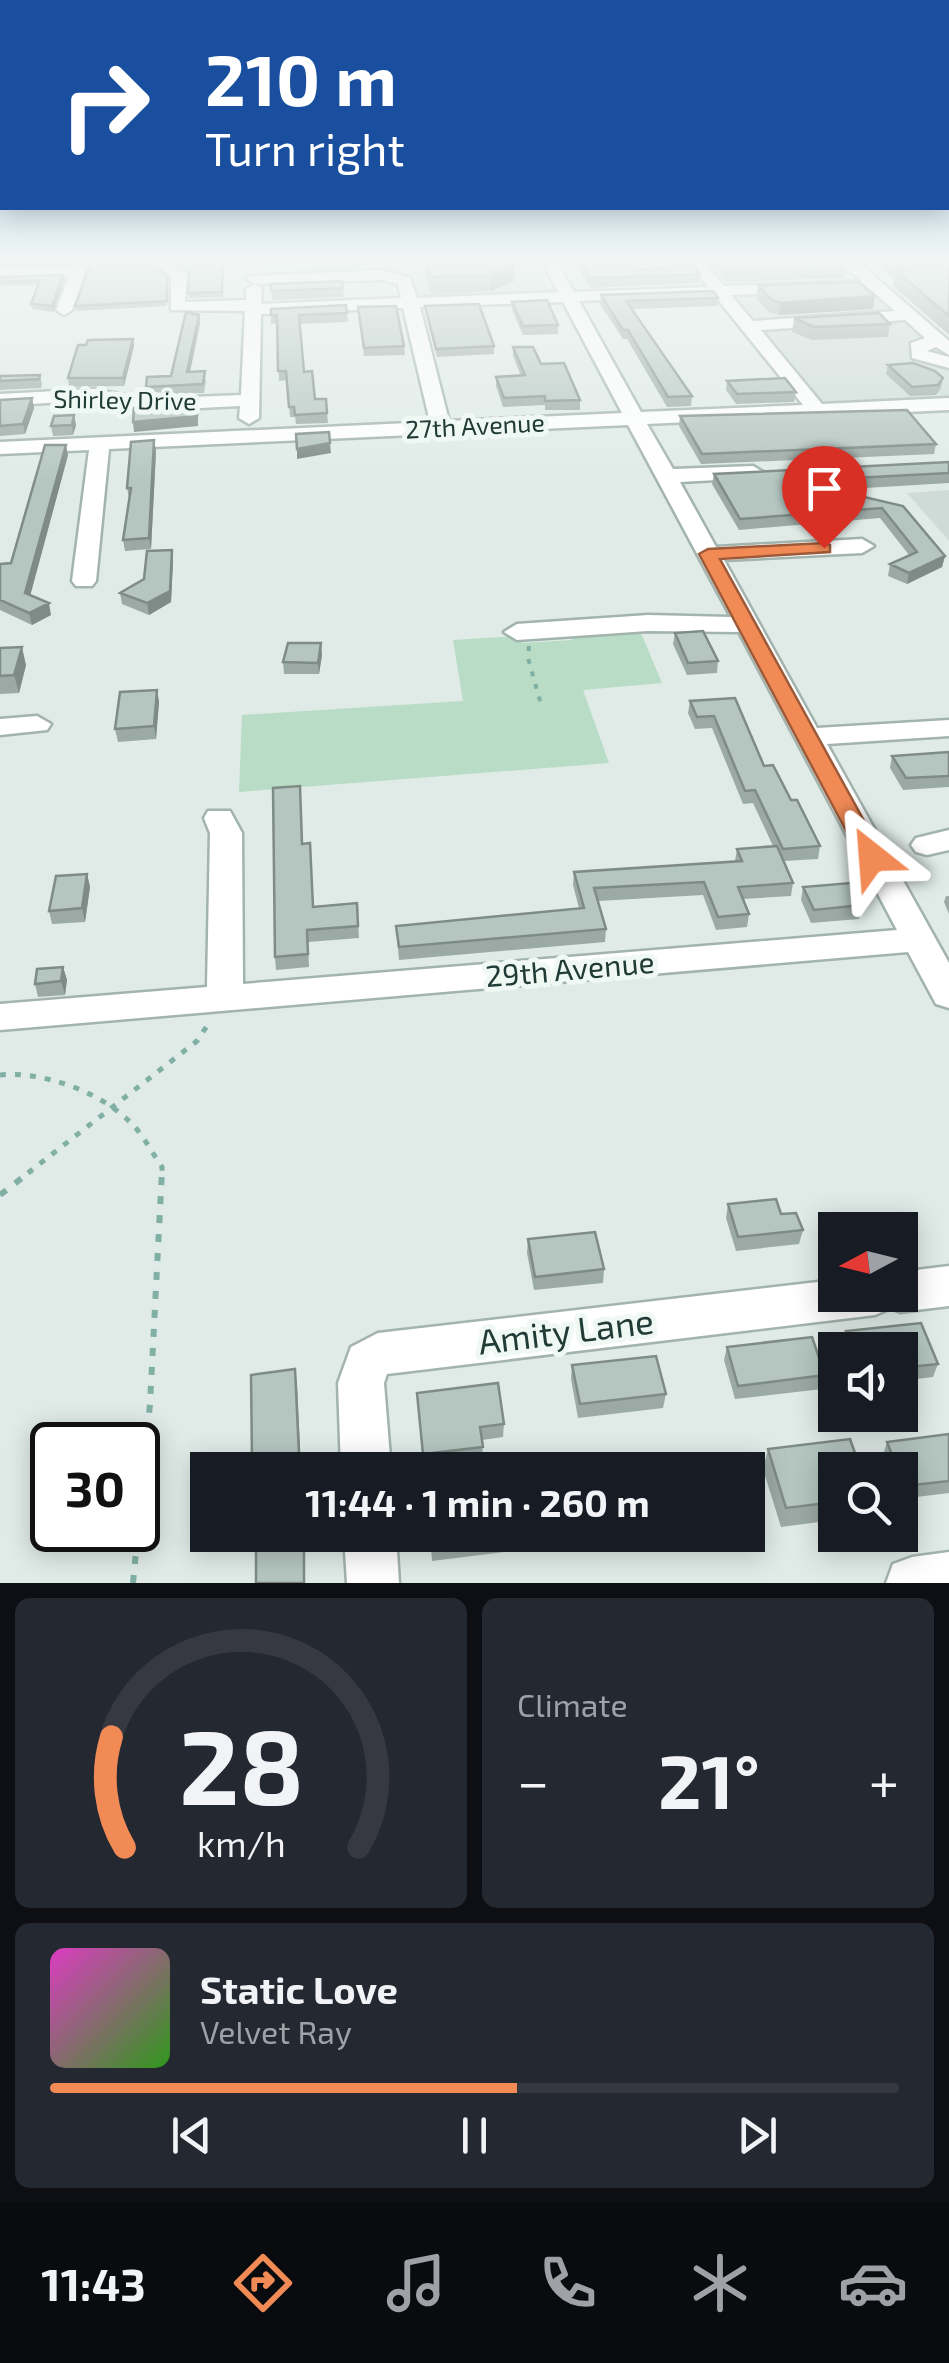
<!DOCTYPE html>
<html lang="en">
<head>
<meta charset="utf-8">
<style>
	:root { --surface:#171b24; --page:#242831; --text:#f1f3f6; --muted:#9ea1a6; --line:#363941; --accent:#f28a56 }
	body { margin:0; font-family:"Exo 2",sans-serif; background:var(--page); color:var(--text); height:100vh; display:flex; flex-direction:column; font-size:38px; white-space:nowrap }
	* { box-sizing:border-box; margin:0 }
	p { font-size:32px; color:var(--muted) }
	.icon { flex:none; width:55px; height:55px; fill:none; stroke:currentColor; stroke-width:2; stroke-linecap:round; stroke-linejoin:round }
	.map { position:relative; height:1583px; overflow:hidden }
	.panel { display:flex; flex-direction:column; gap:15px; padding:15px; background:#0d0f14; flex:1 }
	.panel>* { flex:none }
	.banner { position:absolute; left:0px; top:0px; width:950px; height:210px; box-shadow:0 5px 25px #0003; background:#1a4fa0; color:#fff; overflow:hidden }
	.needle { width:65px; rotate:263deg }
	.buttons { position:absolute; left:818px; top:1212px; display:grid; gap:20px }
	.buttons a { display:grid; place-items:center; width:100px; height:100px; border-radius:0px; background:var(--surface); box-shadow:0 5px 25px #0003; font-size:50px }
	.speed { position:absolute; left:30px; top:1422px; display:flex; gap:20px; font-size:50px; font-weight:700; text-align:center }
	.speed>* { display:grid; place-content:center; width:130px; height:130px; border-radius:50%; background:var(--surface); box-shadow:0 5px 25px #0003; line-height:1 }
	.speed .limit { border:5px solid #111; border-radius:15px; background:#fff; color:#111 }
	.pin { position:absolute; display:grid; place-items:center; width:85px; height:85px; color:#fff; margin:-102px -42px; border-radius:50% 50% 50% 0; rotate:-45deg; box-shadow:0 0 10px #0007 }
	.pin .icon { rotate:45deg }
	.me { position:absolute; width:110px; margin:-55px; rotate:332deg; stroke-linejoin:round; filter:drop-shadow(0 0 8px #0008) }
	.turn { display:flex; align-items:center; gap:35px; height:210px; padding:0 40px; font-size:45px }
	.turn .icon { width:130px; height:130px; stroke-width:2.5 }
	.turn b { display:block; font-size:70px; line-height:85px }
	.big { font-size:75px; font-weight:700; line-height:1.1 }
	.panel .card { flex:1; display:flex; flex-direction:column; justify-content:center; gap:15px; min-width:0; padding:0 35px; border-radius:15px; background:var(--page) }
	.panel .dial { align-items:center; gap:0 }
	.dial svg { height:260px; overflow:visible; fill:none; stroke:var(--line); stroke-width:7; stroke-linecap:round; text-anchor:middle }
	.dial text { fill:var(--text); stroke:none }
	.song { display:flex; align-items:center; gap:30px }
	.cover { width:120px; height:120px; border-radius:15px; background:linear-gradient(135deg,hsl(310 70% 55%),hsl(110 70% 35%)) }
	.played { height:10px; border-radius:5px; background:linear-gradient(90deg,var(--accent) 55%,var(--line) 55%) }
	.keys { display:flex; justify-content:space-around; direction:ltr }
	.heat { display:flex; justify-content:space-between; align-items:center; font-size:55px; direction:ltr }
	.panel .tiles { flex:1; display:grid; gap:15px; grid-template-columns:1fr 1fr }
	.card:last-child { grid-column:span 2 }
	.trip { position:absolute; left:190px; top:1452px; width:575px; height:100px; border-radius:0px; background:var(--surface); box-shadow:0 5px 25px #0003; font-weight:700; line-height:100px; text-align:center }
	.tabs { display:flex; height:160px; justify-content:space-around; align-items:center; background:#090b0e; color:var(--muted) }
	.tabs .icon { width:70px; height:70px }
	.tabs .selected { color:var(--accent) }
	.tabs b { font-size:45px; color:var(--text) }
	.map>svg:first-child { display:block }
	.built { fill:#cedbd6 }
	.green { fill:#b8dcc5 }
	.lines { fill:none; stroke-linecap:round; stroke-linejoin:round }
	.minor-casing { stroke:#a3b3ae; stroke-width:5 }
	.path-far2 { stroke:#80afa4; stroke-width:4; stroke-dasharray:5 8; stroke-linecap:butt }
	.path-far1 { stroke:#80afa4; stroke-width:5; stroke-dasharray:6 9; stroke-linecap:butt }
	.path { stroke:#80afa4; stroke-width:6; stroke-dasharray:8 11; stroke-linecap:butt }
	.minor { fill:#fff; fill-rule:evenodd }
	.wall { fill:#9caaa5 }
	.shaded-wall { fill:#7f8b86 }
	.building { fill:#b5c6c0; stroke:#7f8b86; stroke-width:2.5 }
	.route { fill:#f28a56; stroke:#9d5a38; stroke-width:2.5 }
	.labels { text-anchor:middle; stroke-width:10; stroke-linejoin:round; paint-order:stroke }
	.far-street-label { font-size:25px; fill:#213b36; stroke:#f0f8f4 }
	.street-label { font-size:30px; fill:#213b36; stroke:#f0f8f4 }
	.near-street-label { font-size:35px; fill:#213b36; stroke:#f0f8f4 }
</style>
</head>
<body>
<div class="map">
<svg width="949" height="1583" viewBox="0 0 949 1583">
	<rect width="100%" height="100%" fill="#e0ebe7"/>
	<!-- built -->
	<path class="built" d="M262,261H535L552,293L404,300L400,282L381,277L262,281Z
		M858,286L871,290L949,362V404L818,411L719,291Z
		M949,490V541L907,493Z"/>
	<!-- green -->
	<path class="green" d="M268,261H359L377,265L361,272L276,275L268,271Z
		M639,628L662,683L583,690L609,763L239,792L242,715L463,701L453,640L519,636L522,643L572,640L571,633Z"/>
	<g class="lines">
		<!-- minor casing -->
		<g class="minor-casing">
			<path id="minor" d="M78,261H93L85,272L72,310L64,315L56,310L69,276L0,278V268L74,267Z
				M159,261H173L174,268L187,273L185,302L246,300V289L254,284L262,289L261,304L401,298L398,284L383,280L254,284L246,279L249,276L383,270L410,278L417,298L558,292L542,261H557L574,292L708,287L688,261H703L724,286L861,281L841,261H857L949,341V355L936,347L927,351L949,357V368L912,358L911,343L925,338L905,320L761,330L822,404L949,398V410L647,424L673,469L753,466L763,472L753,478L680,482L716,547L862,539L874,546L862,553L724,560L817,728L949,720V736L827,744L949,963V1008L936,1004L908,952L0,1030V1004L207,987L210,833L204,818L208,811H230L242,833L243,984L897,930L739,632L648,631L517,640L504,632L517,624L648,615L731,617L628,425L109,449L96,581L92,586H76L72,581L89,450L0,454V442L430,422L403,308L261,314L259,418L249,424L239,418L240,406L140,411L122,403L94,400L0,406V394L94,389L143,399L241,395L245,311L171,310V276L161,274ZM871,290L895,311L753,321L731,295ZM715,296L803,405L641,412L579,301ZM563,302L622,413L449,421L420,307Z
				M37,716L51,724L47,730L0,735V719Z
				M949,830V850L927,855L916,852L911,845L916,838Z
				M949,1266V1306L900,1312L891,1308L875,1315L387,1374L384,1383L391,1470H341L338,1383L351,1347L378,1333L835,1280V1295H900V1272Z
				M344,1535H396L399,1583H347Z
				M949,1552V1583H886L893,1564L912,1557Z"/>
		</g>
		<!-- path-far2 -->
		<path class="path-far2" d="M529,646L528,658L542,708"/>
		<!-- path-far1 -->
		<path class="path-far1" d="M0,1075C42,1071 99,1091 130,1122C143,1134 152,1153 162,1167V1173
			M28,1173L197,1041L211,1020"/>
		<!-- path -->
		<path class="path" d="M0,1195L31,1171
			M133,1583L150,1404L162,1171"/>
		<!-- minor -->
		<use href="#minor" class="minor"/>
	</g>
	<!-- wall -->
	<path class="wall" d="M0,261H74L72,263L0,265Z
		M176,261H235V263L223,264V297L189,298V271L177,265Z
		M411,261H516L513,264L514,281L491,291L431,294L423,265Z
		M573,261H632L638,269L671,268L666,261H693L699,274V283L590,288Z
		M708,261H836L845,269L843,278L726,282Z
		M873,261H949V335L893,286L894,279Z
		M157,270L167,274V306L76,311L75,306Z
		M63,275L64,280L53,312L32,309L31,304L38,285L0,286V277Z
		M342,281L344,297L272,300L271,284Z
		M758,285L875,296L873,309L779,315L770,313L756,298Z
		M601,295L718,298L717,306L632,309L692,396L691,406L667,407L627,339H623L600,304Z
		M512,302L558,325V334L523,335L512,310Z
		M346,305L348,322L299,324L304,372L315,399L327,413L328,423L296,424L295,417H290L287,380L279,381L277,323L271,324V309Z
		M425,306L494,346V354L437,357L426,313Z
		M359,315L404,346L405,355L364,356Z
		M794,318L890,324L888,337L812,340L792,332Z
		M200,323L190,372L206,380L204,393L147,395L146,387L171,376Z
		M133,339L134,346L124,386L69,387L68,378Z
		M513,347L541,364L580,400V410H545V405L503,407L496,386V377L521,376L513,356Z
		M888,365L943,378L941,388L936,395L910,396L886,374Z
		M40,375L42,384L41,388L0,390V376Z
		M727,381L796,392L794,402L736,404L726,390Z
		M32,398L34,408L25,434L0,436V400Z
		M74,415L76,425L73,435L53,436L51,426Z
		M680,416L936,444L934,454L701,464L679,426Z
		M154,440L156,451L151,549L125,551L123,540L129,498L127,488Z
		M68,455L30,595L51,615L32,625L0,610V564L11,563Z
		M949,462V483L832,490L903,506L945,556L942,567L907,584L888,576L890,564L909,555L880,518L739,530L712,484L714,474Z
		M173,561L171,602L149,615L122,604L120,593Z
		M675,633L718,661L717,673L687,675L673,644Z
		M0,648L26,665L19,693L0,694Z
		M322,655L319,674H284L283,662Z
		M157,690L159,702L156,739L118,742L115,729Z
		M735,698L764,766L791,800L820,846L818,859L784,861L793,883L791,896L743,899L749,914L747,927L716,930L703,895L598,901L606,929L605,942L399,960L396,926L579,908L573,885L574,872L735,861L737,849L773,846L753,803L743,804L712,728L695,729L688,713L690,701Z
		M949,752V787L903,790L890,768L892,756Z
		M303,843L313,906L357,903L359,938L308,942L309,967L276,970L275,957Z
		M87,874L90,887L85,922L52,924L49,911Z
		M803,887L862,905L859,919L811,923L801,900Z
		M946,896H949V914L944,902Z
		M63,967L67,980L65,995L38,997L35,984Z
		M728,1204L781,1214L803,1230L799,1244L736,1251L726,1218Z
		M528,1239L604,1269L603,1283L534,1290L527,1253Z
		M921,1323L938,1364L933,1377L900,1381V1350H843L842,1345L846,1331Z
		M727,1347L825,1375L822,1389L735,1399L724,1360Z
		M572,1365L666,1394L663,1408L578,1418L571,1379Z
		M295,1369L301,1468L286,1470H254L252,1461Z
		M418,1406L504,1424L503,1437L482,1440L483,1460L423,1467Z
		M949,1434V1493L900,1499V1470H888L883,1455L887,1442Z
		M768,1449L835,1470V1520L781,1527L763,1469Z
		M430,1535H536V1548L432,1561Z
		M598,1535H697L696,1540L602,1552Z"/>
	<!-- shaded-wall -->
	<path class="shaded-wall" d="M514,265V281L491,291V275Z
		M63,275L64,280L53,312L52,306Z
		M875,296L873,309L779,315L780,303Z
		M199,315L200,323L188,381L187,372Z
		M133,339L134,346L124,386L123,378Z
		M32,398L34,408L25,434L23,424Z
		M198,402V426L134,432L133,422Z
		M74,415L76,425L73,435L72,425Z
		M154,440L156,451L151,549L149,538Z
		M330,443L331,453L297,459V449Z
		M66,445L68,455L28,604L25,593Z
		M172,550L173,561L171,602L149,615L147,603Z
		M945,556L942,567L907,584L909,573Z
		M49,603L51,615L32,625L29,613Z
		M321,643L322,655L319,674L318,663Z
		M22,647L26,665L19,693L14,675Z
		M157,690L159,702L156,739L154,726Z
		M87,874L90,887L85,922L82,908Z
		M63,967L67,980L65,995L61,981Z
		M295,1369L297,1383L301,1468L299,1455Z"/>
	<!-- building -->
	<path class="building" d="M92,261H155L157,270L167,274V301L75,306Z
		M178,261H223L222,292L188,293L190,266Z
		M426,261H512L514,265L491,275L431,277Z
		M579,261H632L638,269L679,268L674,261H693L699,274L591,278Z
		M717,261H836L845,269L727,273Z
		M894,261H949V316L895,270H903Z
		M63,275L52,306L31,304L40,280L0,282V277Z
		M342,281L343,288L271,291V284Z
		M859,282L875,296L780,303L772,300L758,285Z
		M713,291L718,298L626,301L692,396L668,397L628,330H623L601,295Z
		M547,300L558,325L523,326L512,302Z
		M479,304L494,346L436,349L425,306Z
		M346,305L347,313L299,315L304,372L312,371L315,399H326L327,413L295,415L294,407H289L286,371H278L277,315H271V309Z
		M396,306L404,346L364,348L358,307Z
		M186,312L199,315L187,372L205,371L203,384L146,387L147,377L171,376Z
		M879,313L890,324L814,327L794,318Z
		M133,339L123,378H68L78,345H86L88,340Z
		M513,347H533L541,364L564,363L580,400L545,401V396L504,398L496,377L525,375Z
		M913,363L935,371L943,378L938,385L912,387L888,365Z
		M40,375L39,379L0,381V376Z
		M785,378L796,392L737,394L727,381Z
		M32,398L23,424L0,426V400Z
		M198,402L197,416L133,422L134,408Z
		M907,410L936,444L702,454L680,416Z
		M74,415L72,425L51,426L54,416Z
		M329,432L330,443L297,449L296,434Z
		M154,440L149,538L123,540L131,488H127L131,442Z
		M45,445H66L25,593L49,603L29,613L0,600V564L11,563Z
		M949,462V473L796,481L903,506L945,556L909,573L890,564L917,552L882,508L740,519L714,474Z
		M172,550L170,591L147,603L120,593L144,579L147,551Z
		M703,631L718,661L688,663L675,633Z
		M288,643H321L318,663L283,662Z
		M22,647L14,675L0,676V648Z
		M157,690L154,726L115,729L120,692Z
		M735,698L764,766L773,765L791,800H797L820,846L783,849L755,790L745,791L714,716L697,717L690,701Z
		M949,752V776L906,778L892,756Z
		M300,786L302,844L310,843L313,907L357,903L358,926L307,930L308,954L275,957L273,788Z
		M777,846L793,883L738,887L749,914L718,917L704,882L594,888L606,929L399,947L396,926L584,908L574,872L742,861L737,849Z
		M87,874L82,908L49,911L56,876Z
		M851,883L862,905L814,910L803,887Z
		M63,967L61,981L35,984L37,969Z
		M776,1199L781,1214L796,1213L803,1230L738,1237L728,1204Z
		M595,1232L604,1269L535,1277L528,1239Z
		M921,1323L938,1364L900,1368V1350H852L846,1331Z
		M812,1337L825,1375L738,1386L727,1347Z
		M656,1356L666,1394L580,1404L572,1365Z
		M295,1369L299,1455L252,1461L251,1375Z
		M498,1383L504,1424L480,1427L483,1447L423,1454L417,1393Z
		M949,1434V1481L904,1486L900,1476V1470H898L887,1442Z
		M850,1439L861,1470H835V1502L786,1508L768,1449Z
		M431,1535H535L432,1548Z
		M602,1535H639L603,1540Z
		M304,1543V1583H256V1549Z"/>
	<!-- sky -->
	<linearGradient id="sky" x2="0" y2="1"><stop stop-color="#81b8df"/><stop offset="0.54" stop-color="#f1f6f4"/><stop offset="1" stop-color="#f1f6f4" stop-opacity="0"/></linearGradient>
	<rect width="949" height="483" fill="url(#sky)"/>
	<!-- route -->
	<path class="route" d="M824,543L830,545V552L720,559L884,857L872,865L860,857L699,554L708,549Z"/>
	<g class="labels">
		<!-- far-street labels -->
		<g class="far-street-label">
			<text transform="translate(125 400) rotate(1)" y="9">Shirley Drive</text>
			<text transform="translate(475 426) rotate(-3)" y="9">27th Avenue</text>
		</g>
		<!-- street labels -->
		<g class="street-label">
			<text transform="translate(570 970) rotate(-5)" y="10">29th Avenue</text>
		</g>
		<!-- near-street labels -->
		<g class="near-street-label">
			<text transform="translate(566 1332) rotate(-7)" y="12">Amity Lane</text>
		</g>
	</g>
</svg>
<div class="buttons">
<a><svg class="needle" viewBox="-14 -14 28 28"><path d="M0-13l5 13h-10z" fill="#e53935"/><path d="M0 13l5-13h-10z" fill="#9ea1a6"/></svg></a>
<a><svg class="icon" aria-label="sound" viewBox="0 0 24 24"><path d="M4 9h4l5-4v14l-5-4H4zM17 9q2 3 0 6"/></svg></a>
<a><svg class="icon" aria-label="search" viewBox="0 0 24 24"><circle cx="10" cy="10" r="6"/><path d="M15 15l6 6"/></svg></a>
</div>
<div class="speed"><div class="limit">30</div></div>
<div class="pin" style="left:824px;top:548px;background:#d93025"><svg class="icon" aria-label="arrive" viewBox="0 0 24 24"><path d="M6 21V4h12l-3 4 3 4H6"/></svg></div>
<svg class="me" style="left:872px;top:857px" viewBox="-20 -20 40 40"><path d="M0-17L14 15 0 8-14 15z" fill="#f28a56" stroke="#fff" stroke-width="4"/></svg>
<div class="trip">11:44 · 1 min · 260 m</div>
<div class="banner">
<div class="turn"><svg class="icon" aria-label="right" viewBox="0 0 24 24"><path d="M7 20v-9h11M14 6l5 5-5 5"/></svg><div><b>210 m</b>Turn right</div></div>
</div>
</div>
<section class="panel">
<div class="tiles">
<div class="card dial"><svg viewBox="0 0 100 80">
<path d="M14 69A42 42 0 1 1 86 69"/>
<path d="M14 69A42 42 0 0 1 10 35" stroke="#f28a56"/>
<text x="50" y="56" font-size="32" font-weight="700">28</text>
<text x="50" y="72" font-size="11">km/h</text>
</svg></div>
<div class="card"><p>Climate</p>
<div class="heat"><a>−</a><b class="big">21°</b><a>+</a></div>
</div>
<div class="card">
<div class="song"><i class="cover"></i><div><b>Static Love</b><p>Velvet Ray</p></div></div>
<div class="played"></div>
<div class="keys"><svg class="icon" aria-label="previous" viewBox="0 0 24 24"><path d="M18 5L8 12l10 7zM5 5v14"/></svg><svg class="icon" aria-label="pause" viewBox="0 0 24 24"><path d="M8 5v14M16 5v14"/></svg><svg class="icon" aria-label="next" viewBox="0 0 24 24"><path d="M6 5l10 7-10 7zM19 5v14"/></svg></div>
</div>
</div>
</section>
<nav class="tabs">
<b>11:43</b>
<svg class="icon selected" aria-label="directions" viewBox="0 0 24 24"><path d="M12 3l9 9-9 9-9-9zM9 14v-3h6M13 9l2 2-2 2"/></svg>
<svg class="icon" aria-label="music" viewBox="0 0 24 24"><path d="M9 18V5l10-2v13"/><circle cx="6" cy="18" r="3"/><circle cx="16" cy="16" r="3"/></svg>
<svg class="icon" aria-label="phone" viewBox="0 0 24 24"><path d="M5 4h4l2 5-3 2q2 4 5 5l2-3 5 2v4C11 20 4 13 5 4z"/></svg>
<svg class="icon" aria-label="climate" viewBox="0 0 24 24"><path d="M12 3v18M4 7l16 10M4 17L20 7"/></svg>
<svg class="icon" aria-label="car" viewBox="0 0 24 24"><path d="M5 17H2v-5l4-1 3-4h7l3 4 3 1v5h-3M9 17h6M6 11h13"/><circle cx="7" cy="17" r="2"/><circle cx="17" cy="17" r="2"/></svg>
</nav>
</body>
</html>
